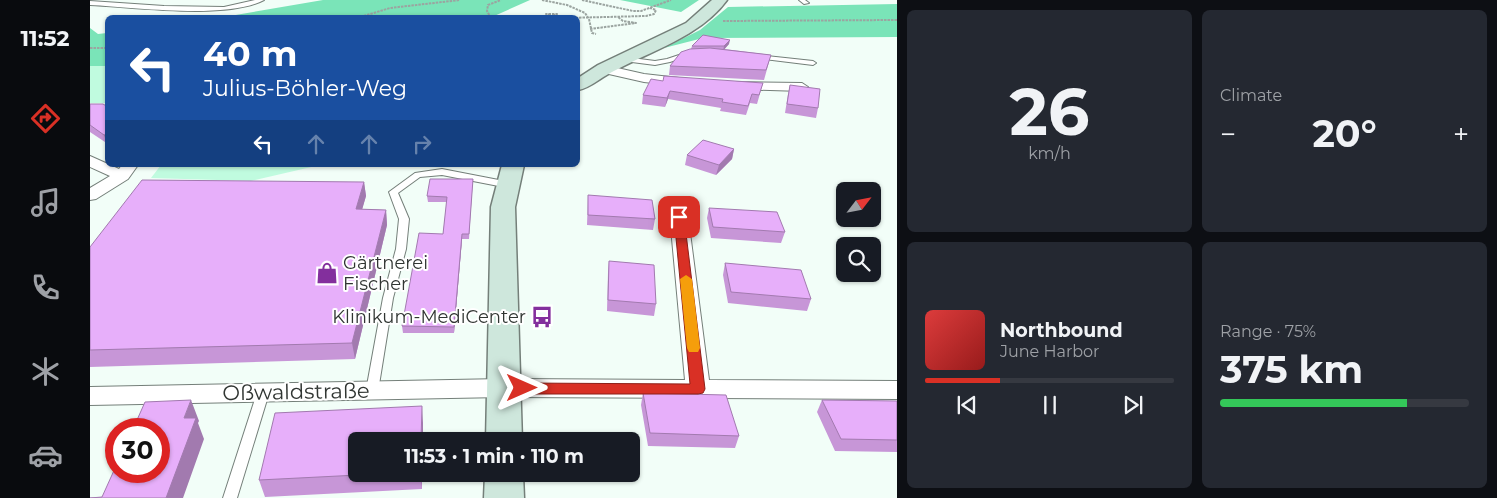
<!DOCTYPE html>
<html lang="en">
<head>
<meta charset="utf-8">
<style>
	:root { --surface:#171b24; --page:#242831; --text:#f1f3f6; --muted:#9ea1a6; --line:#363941; --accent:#d93025 }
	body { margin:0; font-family:Montserrat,sans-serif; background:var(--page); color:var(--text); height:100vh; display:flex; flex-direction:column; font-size:19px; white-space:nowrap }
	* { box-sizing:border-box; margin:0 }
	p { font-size:16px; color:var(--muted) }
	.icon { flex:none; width:28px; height:28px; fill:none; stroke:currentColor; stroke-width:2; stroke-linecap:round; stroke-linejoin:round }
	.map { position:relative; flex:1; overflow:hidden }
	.panel { display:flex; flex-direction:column; gap:10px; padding:10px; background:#0d0f14; width:600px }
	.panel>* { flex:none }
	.hud { position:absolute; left:15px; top:15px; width:475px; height:152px; border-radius:8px; box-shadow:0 1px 4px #0004; background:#1a4fa0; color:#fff; overflow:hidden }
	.needle { width:32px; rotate:58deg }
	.fabs { position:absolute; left:746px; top:182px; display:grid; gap:10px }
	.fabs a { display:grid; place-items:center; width:45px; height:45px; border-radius:8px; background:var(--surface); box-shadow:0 1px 4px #0004; font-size:25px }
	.speed { position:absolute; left:15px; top:418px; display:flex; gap:10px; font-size:25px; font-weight:700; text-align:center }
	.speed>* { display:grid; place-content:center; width:65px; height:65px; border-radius:50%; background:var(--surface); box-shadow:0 1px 4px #0004; line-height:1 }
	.speed .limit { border:8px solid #d22; background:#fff; color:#111 }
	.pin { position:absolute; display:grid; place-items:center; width:42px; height:42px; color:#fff; margin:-21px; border-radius:10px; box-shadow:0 2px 8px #0006 }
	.me { position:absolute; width:55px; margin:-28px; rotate:90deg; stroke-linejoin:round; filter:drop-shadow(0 0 4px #0008) }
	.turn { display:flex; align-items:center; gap:18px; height:105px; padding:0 15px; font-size:22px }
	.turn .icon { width:65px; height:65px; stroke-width:2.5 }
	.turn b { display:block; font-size:35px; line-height:42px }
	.lanes { display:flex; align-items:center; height:48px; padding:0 15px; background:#0003; justify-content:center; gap:25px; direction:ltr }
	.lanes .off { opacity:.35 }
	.big { font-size:38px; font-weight:700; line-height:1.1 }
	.panel .tile { flex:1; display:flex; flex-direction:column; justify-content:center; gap:8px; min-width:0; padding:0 18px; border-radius:8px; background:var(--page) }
	.panel .dial { align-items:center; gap:0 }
	.dial b { font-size:65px; line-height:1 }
	.song { display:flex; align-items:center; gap:15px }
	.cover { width:60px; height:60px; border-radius:8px; background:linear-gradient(135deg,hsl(0 70% 55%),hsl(0 70% 35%)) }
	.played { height:5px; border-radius:2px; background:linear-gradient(90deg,var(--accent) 30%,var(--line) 30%) }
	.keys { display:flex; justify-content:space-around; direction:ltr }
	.heat { display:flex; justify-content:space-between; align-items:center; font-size:28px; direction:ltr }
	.charge { height:8px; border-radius:4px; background:linear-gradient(90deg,#34c759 75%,var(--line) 0) }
	.panel .tiles { flex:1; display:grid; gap:10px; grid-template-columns:repeat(2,1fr) }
	.trip { position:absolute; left:258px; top:432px; width:292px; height:50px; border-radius:8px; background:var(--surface); box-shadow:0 1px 4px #0004; font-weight:700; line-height:50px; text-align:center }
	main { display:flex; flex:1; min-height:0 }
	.menu { display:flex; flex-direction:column; width:90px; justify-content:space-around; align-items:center; background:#090b0e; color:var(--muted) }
	.menu .icon { width:35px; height:35px }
	.menu .on { color:var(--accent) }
	.menu b { font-size:22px; color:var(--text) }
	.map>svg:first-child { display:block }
	.green { fill:#c0fbdf }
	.forest { fill:#7ae4b8 }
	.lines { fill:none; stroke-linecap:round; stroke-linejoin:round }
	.lane-casing { stroke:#747f79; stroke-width:2 }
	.street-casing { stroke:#747f79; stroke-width:2 }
	.secondary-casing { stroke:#747f79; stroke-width:3 }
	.path { stroke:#9ba4a0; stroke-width:2; stroke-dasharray:2.5 1; stroke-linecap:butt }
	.lane { fill:#fff; fill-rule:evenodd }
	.street { fill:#fff; fill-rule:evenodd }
	.secondary { fill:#cee7dc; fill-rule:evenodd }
	.wall { fill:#c796d7 }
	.shaded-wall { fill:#a27aaf }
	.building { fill:#e7affa; stroke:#a27aaf }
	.route { fill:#d93025; stroke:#8d1f18 }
	.slow { fill:#f59e0b }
	.labels { text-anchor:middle; stroke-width:4; stroke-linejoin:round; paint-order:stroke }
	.poi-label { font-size:18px; fill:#303532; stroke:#fff; text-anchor:start }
	.near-street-label { font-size:21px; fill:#303532; stroke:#fff }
</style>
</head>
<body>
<main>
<nav class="menu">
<b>11:52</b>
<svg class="icon on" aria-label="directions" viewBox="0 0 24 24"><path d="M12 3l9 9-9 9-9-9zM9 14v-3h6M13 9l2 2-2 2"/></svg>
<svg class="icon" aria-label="music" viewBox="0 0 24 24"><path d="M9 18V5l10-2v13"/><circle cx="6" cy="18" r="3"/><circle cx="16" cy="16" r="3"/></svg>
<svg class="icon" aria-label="phone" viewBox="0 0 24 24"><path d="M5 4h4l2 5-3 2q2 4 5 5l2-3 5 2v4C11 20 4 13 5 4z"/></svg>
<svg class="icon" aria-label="climate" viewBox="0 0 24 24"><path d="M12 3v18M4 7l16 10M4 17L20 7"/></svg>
<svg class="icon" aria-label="car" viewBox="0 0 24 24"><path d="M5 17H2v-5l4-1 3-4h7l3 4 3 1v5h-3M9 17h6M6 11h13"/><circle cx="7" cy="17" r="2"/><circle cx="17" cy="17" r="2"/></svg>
</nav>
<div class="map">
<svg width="807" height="498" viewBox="0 0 807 498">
	<rect width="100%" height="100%" fill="#f2fef8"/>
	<!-- green -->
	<path class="green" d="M0,66H17V103H0Z
		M71,165H230L161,181L61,178Z"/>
	<!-- forest -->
	<path class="forest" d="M233,0H440L402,17H134Z
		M530,0H609L591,12Z
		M807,4V37L613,38L574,48L610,30L638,7Z
		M0,28L8,34L17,33V66H0Z"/>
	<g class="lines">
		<!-- lane casing -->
		<g class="lane-casing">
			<path id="lane" d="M165,0H174C137,20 43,7 0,5V1L74,6L134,7Z
				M709,0H715L719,3L714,4Z
				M598,52L601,54L600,55L580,62L565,65L534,61L531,59L534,57L565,61L577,59Z
				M668,55L723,61L726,63L723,65L666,58V56Z
				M352,169L419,182L423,185L419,188L352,175L330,177L308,193L319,219L316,249L303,298L288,391L287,394L282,396L277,394L276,391L293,298L306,249L309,219L299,192L325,173Z
				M173,388L178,390L179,393L147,498H133L167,393L168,390Z"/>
		</g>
		<!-- street casing -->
		<g class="street-casing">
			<path id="street" d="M514,65L554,74L598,79L604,83L598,87L554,82L510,72L508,69L510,66Z
				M646,82L712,83L718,87L712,91L641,89L640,86Z
				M0,156L29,169L32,165H48L38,179L6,199L0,200V188L20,176L0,167Z
				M589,212L595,213L598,217L619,380L807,381V399L413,397L0,405V387L413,379L595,380L580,217L583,213Z"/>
		</g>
		<!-- secondary casing -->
		<g class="secondary-casing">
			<path id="secondary" d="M622,0H637C610,37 560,51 522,72C510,78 500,88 488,90V78L508,65L596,23Z
				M412,165H434L425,207L432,441H396L401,207Z
				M395,474H433L434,498H394Z"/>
		</g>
		<!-- path -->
		<path class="path" d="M452,0L477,5L495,13L499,19L502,33L506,34
			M492,0L543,11H551L581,0
			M463,16L467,14H456L466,18
			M267,18L300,8L370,0
			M401,18L397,11L398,5L411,0
			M475,18L556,16L564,14L566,10L560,8
			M633,21L807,20
			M500,29L546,23L533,21L528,17
			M0,48H18"/>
		<!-- lane -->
		<use href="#lane" class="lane"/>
		<!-- street -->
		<use href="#street" class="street"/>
		<!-- secondary -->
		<use href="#secondary" class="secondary"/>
	</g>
	<!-- wall -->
	<path class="wall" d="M639,44L634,49L681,55L674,80L579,75L580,66L601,49L602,46Z
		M573,81L673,83L667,104L660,103L656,115L630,111L631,108L578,99L575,107L552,104L553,95Z
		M700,85L728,108L726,118L695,113L698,94Z
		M0,104L18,107V144L0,132Z
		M644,149L642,159L626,175L595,165L597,155Z
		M383,179L379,239H372L364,333H313L312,326L353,234L357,202H338L337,196Z
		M274,182L276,196L272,209L296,210L297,225L265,359L0,367V247Z
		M498,195L565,219L563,230L497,225Z
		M619,208L695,232L691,243L621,238L617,218Z
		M519,261L566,304L564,316L517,311L518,272Z
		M635,263L721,299L717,311L638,303L633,275Z
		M553,393L649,436L645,448L558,446L551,405Z
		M732,400L807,401V452L745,451L727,412Z
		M333,423L266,474H332V489L175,497L169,480Z"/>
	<!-- shaded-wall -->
	<path class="shaded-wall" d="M640,40L639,44L633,51L634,46Z
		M580,91L578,99L575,107L577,98Z
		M18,134V144H17L14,135Z
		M644,149L642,159L626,175L629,165Z
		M274,182L276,196L268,224L266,209Z
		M296,210L297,225L265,359L262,343Z
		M372,234V239L364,333V327Z
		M101,400L109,421L108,423L114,439L93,498H76L94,418Z
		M332,406L333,423V441H331Z
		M331,474H332V489Z"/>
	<!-- building -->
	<path class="building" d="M613,35L640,40L634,46H602Z
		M620,48L681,55L676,70L580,66L591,52L600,49Z
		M574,76L673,83L669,95L662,94L658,106L632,102L633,99L580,91L577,98L553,95L561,79L573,81Z
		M700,85L730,89L728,108L697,104Z
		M0,104H13L18,107V134L14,135L0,125Z
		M613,140L644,149L629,165L597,155Z
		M340,179H383L379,234H372L364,327L312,326L329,233L353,234L357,197L337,196Z
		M52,180L274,182L266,209L296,210L262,343L0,350V247Z
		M498,195L562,200L565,219L498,215Z
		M619,208L687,212L695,232L623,227Z
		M519,261L564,265L566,304L518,300Z
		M635,263L711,270L721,299L641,292Z
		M553,393L636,395L649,436L560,433Z
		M101,400L94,418H106L76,498H0L12,497L26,466V471H69V429H43L55,402Z
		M732,400L807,401V440L751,439Z
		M332,406L331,441H266V474H288L169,480L185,413Z"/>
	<!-- route -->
	<path class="route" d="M589,214L594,217L615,389L613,393L608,394H432L427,392L425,388L427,385L432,383L600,384L584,217Z"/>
	<!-- slow -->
	<path class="slow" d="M596,275L602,279L610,348L608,352H599L597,348L590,279Z"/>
	<!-- icons -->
	<defs>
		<g id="shop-bare" transform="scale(1.725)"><path d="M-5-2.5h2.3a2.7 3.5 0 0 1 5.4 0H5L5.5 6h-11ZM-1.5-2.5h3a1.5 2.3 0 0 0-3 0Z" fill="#832f9d" stroke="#fff" stroke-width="2.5" paint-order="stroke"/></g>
		<g id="bus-bare" transform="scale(1.725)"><path d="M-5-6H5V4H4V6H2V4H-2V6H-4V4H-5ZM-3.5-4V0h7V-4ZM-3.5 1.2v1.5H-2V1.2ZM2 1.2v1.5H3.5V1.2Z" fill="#832f9d" stroke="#fff" stroke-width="2.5" paint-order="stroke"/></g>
	</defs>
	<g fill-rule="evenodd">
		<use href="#shop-bare" x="237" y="273"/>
		<use href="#bus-bare" x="452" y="317"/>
	</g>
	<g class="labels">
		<!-- poi labels -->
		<g class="poi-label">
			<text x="253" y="269">Gärtnerei<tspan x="253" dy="21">Fischer</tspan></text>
			<text x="436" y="323" text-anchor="end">Klinikum-MediCenter</text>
		</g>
		<!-- near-street labels -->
		<g class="near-street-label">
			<text transform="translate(206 392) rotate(-1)" y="7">Oßwaldstraße</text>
		</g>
	</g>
</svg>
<div class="fabs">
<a><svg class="needle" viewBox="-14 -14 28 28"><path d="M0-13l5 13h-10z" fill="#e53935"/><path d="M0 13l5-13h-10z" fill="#9ea1a6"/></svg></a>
<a><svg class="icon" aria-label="search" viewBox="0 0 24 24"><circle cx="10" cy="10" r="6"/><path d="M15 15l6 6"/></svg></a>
</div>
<div class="speed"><div class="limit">30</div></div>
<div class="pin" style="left:589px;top:217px;background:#d93025"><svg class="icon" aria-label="arrive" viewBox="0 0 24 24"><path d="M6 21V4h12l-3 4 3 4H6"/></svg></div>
<svg class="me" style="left:432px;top:388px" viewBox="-20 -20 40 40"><path d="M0-17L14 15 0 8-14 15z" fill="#d93025" stroke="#fff" stroke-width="4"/></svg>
<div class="trip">11:53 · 1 min · 110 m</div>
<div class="hud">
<div class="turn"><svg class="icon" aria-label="left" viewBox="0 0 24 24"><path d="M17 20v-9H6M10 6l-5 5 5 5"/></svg><div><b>40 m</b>Julius-Böhler-Weg</div></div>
<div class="lanes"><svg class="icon" aria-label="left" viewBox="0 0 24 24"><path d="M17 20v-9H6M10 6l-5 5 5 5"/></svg><svg class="icon off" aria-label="ahead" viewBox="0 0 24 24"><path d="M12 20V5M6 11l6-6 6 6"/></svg><svg class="icon off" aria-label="ahead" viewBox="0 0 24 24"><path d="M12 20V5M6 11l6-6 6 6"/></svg><svg class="icon off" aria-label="right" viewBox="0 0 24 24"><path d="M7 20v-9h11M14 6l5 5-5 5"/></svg></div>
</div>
</div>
<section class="panel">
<div class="tiles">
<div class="tile dial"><b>26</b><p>km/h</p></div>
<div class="tile"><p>Climate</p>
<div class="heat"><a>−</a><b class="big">20°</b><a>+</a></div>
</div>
<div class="tile">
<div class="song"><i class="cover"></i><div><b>Northbound</b><p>June Harbor</p></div></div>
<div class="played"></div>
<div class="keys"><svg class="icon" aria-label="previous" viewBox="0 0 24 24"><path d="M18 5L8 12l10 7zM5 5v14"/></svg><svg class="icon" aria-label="pause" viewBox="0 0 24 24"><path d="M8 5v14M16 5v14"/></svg><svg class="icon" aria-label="next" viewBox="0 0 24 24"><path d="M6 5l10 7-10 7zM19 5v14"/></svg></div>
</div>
<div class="tile"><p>Range · 75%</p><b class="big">375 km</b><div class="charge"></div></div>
</div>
</section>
</main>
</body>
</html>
